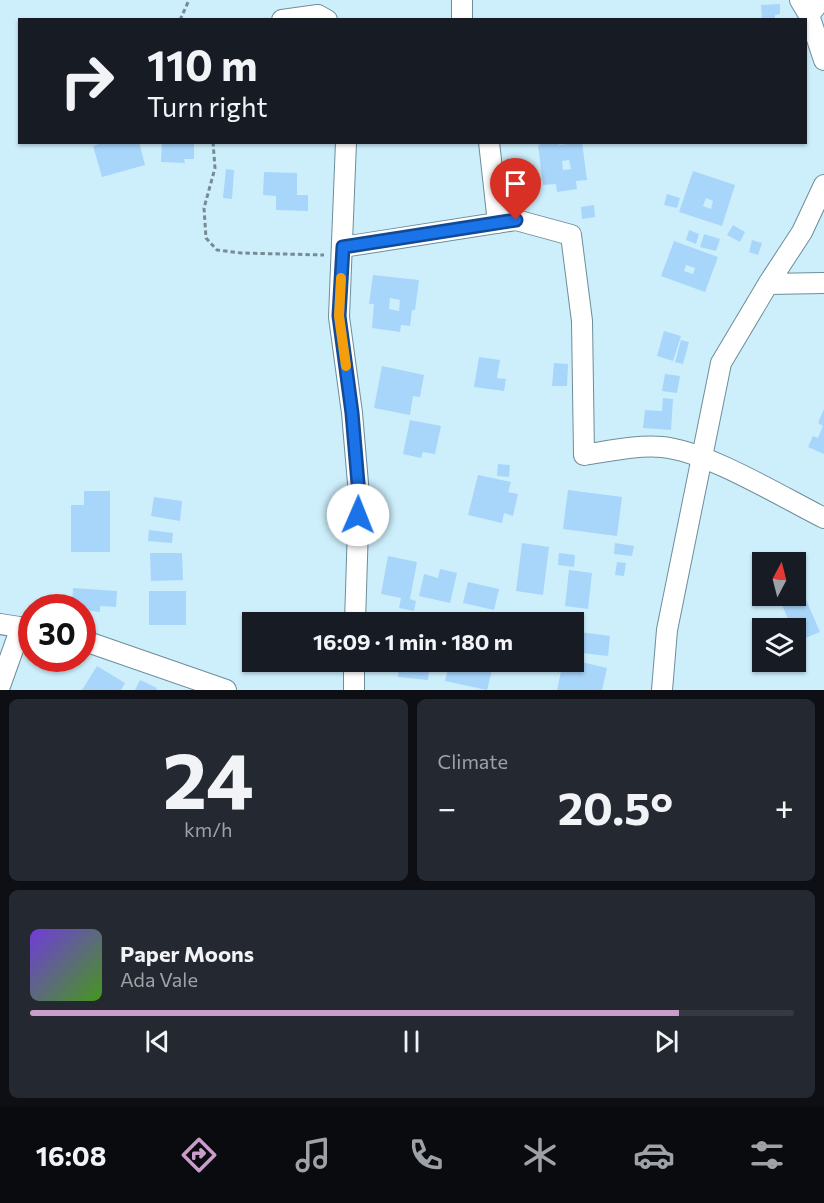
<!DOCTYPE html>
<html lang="en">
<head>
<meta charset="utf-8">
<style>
	:root { --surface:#171b24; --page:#242831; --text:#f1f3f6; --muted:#9ea1a6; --line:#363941; --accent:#ca9cca }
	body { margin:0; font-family:Commissioner,sans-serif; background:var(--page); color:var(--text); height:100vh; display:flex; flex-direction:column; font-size:22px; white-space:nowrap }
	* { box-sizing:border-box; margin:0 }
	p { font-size:20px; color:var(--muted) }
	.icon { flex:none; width:33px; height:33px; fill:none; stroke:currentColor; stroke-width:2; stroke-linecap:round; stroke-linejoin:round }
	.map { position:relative; height:690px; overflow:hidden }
	.side { display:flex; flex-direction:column; gap:9px; padding:9px; background:#0d0f14; flex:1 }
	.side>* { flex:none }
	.guide { position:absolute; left:18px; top:18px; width:789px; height:126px; border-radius:0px; box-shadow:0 2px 4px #0004; background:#171b24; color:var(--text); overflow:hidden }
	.needle { width:39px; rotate:7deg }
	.controls { position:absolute; left:752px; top:552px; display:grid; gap:12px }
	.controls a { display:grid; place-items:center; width:54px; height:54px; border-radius:0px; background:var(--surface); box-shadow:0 2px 4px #0004; font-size:30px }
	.speed { position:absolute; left:18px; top:594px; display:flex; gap:12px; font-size:30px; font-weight:700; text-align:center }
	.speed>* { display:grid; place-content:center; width:78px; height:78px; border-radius:50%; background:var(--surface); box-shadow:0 2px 4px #0004; line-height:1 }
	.speed .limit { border:9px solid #d22; background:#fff; color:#111 }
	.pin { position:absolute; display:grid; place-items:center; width:51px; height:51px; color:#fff; margin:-62px -26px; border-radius:50% 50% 50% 0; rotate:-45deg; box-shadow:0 0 6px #0007 }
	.pin .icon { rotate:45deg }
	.me { position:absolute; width:66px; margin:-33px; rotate:1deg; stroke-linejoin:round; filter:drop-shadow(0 0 4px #0008) }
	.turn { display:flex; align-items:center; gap:21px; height:126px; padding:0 30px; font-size:27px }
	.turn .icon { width:78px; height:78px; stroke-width:2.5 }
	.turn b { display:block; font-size:42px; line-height:51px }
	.big { font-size:45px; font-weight:700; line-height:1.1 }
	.side .tile { flex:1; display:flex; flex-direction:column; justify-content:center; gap:9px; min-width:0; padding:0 21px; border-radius:9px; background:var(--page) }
	.side .dial { align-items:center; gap:0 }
	.dial b { font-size:78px; line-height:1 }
	.song { display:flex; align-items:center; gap:18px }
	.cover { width:72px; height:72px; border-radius:9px; background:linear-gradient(135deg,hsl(260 70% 55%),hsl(100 70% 35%)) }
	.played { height:6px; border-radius:3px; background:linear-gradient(90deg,var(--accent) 85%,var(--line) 85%) }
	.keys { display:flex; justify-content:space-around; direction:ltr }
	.heat { display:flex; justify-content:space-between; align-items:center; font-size:33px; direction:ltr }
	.side .tiles { flex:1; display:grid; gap:9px; grid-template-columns:1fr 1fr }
	.tile:last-child { grid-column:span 2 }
	.trip { position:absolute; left:242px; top:612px; width:342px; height:60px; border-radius:0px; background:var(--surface); box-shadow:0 2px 4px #0004; font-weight:700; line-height:60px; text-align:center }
	.tab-bar { display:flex; height:96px; justify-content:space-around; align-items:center; background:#090b0e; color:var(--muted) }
	.tab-bar .icon { width:42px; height:42px }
	.tab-bar .current { color:var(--accent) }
	.tab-bar b { font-size:27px; color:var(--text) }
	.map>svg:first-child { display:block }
	.building { fill:#a8d5fa; fill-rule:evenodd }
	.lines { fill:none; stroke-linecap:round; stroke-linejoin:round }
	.street-casing { stroke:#6d8d99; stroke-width:22 }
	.path { stroke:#758c95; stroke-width:3; stroke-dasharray:4.5 3; stroke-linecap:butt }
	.street { stroke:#fff; stroke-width:20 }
	.route-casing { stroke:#114b97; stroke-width:15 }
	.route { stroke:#1a73e8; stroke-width:10 }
	.slow { stroke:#f59e0b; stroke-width:10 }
</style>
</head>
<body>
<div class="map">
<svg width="824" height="690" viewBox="0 0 824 690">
	<rect width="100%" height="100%" fill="#cdeffc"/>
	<!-- building -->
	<path class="building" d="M780,4V14L775,15V20H762L761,5Z
		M106,142H139L145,165L102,177L93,146Z
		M162,142H194V159H184L185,163L161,162Z
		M547,142H559V145L582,142L587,180L576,181L577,189L557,192L556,184L543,185L538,145ZM569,160L571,169L563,170L562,161Z
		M226,169L234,170L232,199L223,198Z
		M693,171L735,185L722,226L679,212ZM706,198L713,201L711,209L703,206Z
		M264,172L297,173V195H308V211L276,210V196L263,195Z
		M667,194L680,198L677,208L664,205Z
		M594,205L595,217L582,219L581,207Z
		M733,225L745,232L740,242L727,235Z
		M689,230L699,234L696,244L686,240Z
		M704,234L720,239L716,251L700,247Z
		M752,240L762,243L758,255L749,252Z
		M674,241L718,257L705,292L661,276ZM686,265L695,268L693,274L684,271Z
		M373,275L419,280L415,310H412L410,326L401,325L400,332L372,328L374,304H369ZM390,298L400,300L399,311L389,309Z
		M664,331L681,336L673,361L657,356Z
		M681,340L689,342L683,364L675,362Z
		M479,357L500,360L497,378L506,379L504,391L474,387Z
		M554,363L568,364L567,386H552Z
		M382,366L424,375L420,397L413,396L410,415L374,408Z
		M665,374L680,376L677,393L662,391Z
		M663,398L673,399L671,430L643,428L645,410L662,411Z
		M824,409V454L808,447L813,436L818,438L823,426L818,423Z
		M410,420L441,426L435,454L423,452L421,458L403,454Z
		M498,464L510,465L509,477L497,476Z
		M478,475L511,482L508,492L518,494L513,516L504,513L502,523L468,515Z
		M568,490L622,497L617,536L563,529Z
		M84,491H110V552H71V505H84Z
		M154,497L182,501L180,521L151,516Z
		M149,530L173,533L172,543L148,541Z
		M522,543L549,547L543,595L516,591Z
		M615,543L634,546L632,556L614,554Z
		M150,553H182L183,580L151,581Z
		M559,553L575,555L574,567L558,565Z
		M388,556L417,562L410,599L416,601L414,611L399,608L401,598L381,594Z
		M617,562L626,563L624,576L615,575Z
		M440,569L457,573L450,603L419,596L424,574L438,578Z
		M569,570L592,573L588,609L565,606Z
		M468,582L499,589L494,610L463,603Z
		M800,586L820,632L798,641L795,628H792L778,596H795V588Z
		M73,588L117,591L116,607L100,606V612L72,608Z
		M149,591H186V625H149Z
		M573,631L610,636L608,656L573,652Z
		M573,660L607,668L602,690H557L563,662Z
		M399,662H430L428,680L398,677Z
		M450,662H494L487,690L445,681Z
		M97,666L125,683L121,690H82Z
		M140,680L157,688L156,690H135Z"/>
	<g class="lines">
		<!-- street casing -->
		<g class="street-casing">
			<path id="street" d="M800,0L809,15L824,60
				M809,15L821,0
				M282,20L318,15L327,20
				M462,20V0
				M346,142L339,317L352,413L359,495L355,622
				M489,142L498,223
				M343,247L516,220L571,235L582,321L584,455C610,451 636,445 662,447C707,451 782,497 824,518
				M768,284L824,283
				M0,624L32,629
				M82,640L226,690
				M0,686L21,627
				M354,690V662
				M662,690L667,630L721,363L768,284L802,232L824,185"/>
		</g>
		<!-- path -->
		<path class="path" d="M180,20L189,0
			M213,142L215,168L204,208L206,238L217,250L241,253L324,255"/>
		<!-- street -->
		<use href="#street" class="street"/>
	</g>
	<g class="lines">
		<!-- route casing -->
		<g class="route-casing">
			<path id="route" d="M358,515L359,495L352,413L339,316L343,247L516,220"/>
		</g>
		<!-- route -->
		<use href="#route" class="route"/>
		<!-- slow -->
		<path class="slow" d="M341,278L339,316L346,366"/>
	</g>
</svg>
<div class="controls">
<a><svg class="needle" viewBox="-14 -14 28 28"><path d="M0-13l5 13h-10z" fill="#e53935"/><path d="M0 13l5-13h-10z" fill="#9ea1a6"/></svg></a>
<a><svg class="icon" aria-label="layers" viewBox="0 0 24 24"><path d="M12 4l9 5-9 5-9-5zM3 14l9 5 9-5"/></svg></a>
</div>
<div class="speed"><div class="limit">30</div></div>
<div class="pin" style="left:516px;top:220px;background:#d93025"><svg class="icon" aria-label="arrive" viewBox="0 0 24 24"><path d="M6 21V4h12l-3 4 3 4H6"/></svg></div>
<svg class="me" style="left:358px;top:515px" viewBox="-20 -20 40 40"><circle r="19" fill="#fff"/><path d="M0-13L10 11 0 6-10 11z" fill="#1a73e8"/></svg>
<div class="trip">16:09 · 1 min · 180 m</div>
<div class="guide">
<div class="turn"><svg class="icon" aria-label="right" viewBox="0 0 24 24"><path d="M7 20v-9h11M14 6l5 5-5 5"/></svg><div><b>110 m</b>Turn right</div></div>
</div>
</div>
<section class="side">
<div class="tiles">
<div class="tile dial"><b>24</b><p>km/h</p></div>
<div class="tile"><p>Climate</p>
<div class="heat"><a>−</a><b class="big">20.5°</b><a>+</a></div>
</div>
<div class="tile">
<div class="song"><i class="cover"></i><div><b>Paper Moons</b><p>Ada Vale</p></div></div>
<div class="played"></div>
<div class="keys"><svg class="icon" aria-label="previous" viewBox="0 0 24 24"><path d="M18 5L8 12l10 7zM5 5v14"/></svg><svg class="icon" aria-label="pause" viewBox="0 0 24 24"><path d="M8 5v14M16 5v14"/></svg><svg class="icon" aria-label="next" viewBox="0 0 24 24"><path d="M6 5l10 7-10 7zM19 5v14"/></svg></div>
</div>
</div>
</section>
<nav class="tab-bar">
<b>16:08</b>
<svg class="icon current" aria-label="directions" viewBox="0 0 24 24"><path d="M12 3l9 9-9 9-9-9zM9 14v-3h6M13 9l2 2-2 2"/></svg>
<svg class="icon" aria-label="music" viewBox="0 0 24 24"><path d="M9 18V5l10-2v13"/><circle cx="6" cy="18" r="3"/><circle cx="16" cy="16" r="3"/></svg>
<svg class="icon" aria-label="phone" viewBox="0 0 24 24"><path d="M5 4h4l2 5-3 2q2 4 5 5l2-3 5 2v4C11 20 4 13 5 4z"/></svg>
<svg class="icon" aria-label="climate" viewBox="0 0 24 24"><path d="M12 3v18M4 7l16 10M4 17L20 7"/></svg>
<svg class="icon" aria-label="car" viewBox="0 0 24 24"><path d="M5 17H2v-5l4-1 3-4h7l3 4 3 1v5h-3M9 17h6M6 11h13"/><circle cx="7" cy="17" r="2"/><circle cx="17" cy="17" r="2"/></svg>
<svg class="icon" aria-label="filters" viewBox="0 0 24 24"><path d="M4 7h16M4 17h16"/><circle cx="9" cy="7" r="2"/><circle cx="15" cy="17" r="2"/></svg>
</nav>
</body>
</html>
